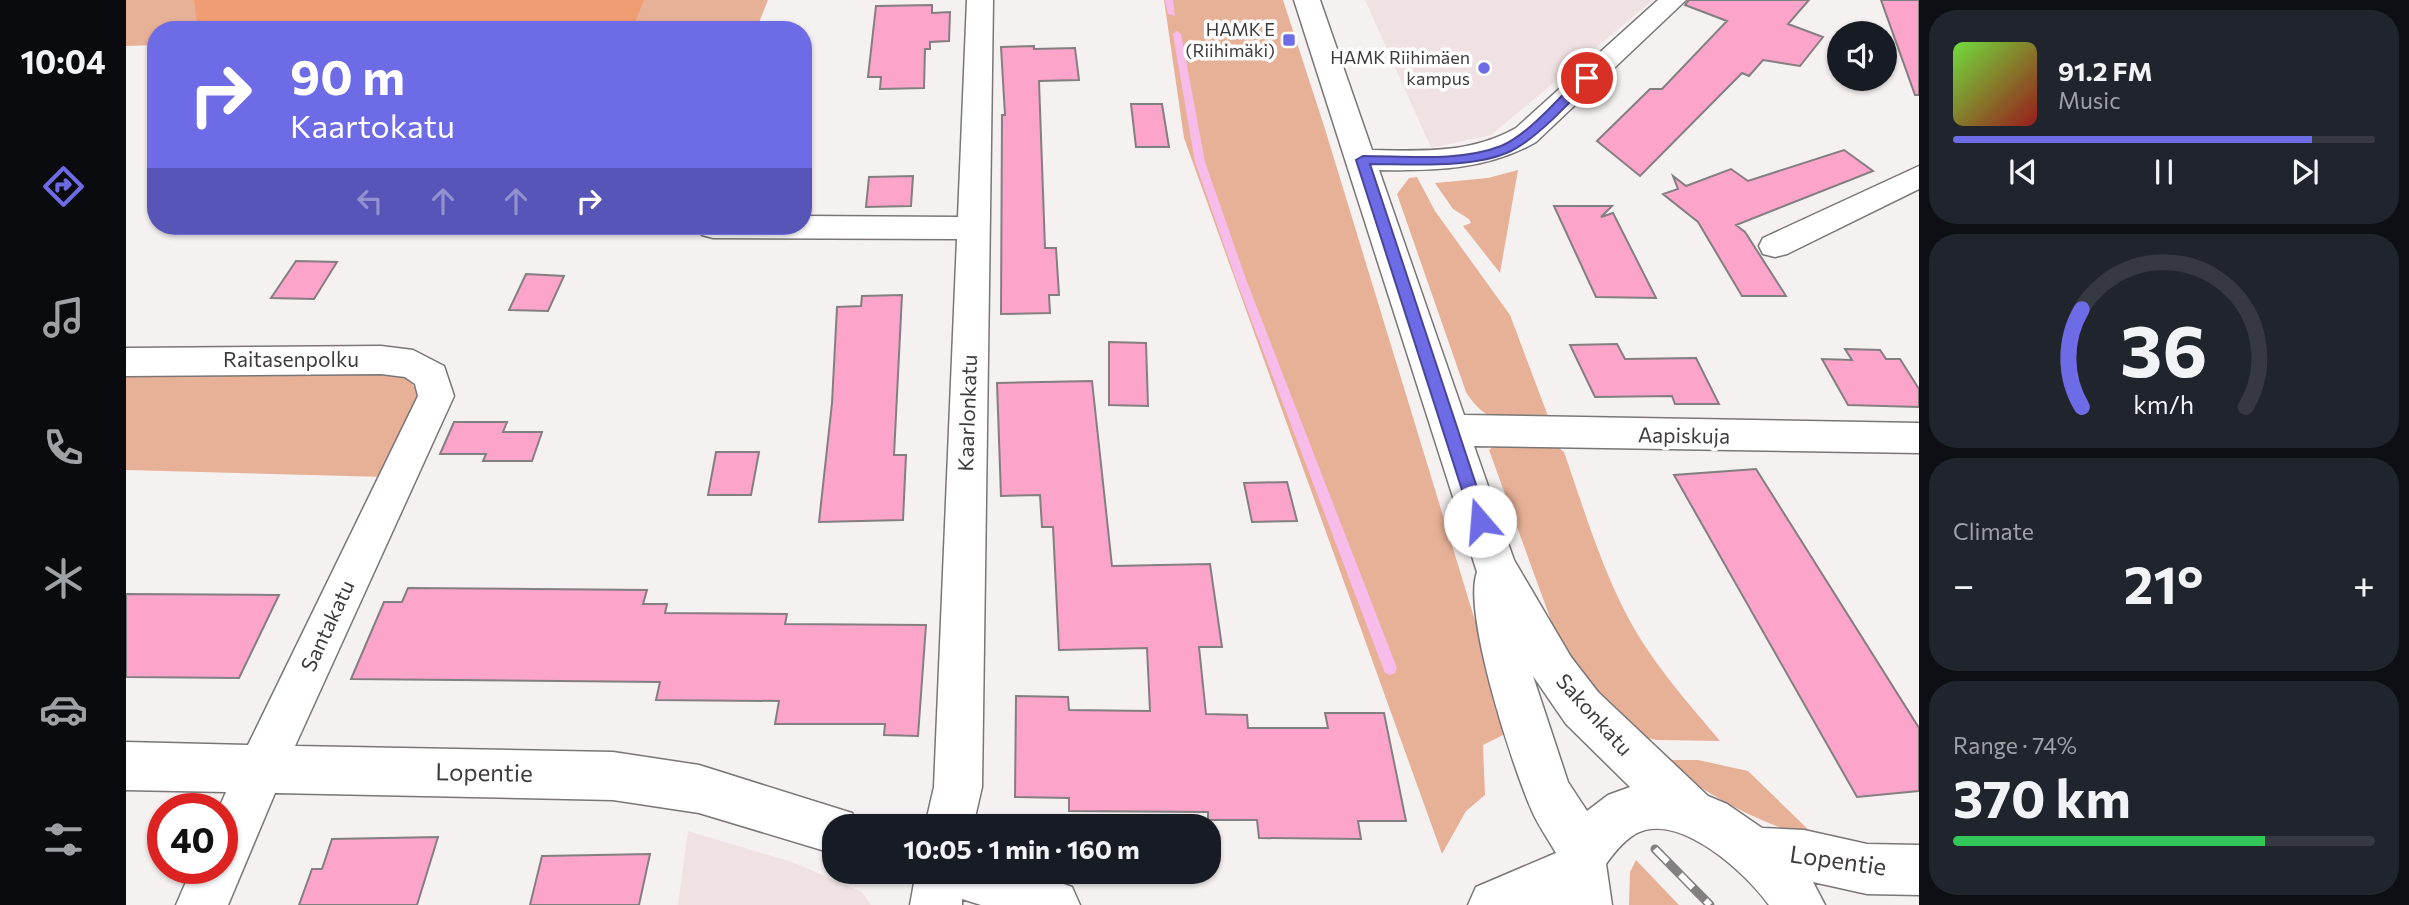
<!DOCTYPE html>
<html lang="en">
<head>
<meta charset="utf-8">
<style>
	:root { --surface:#171b24; --page:#20242c; --text:#f1f3f6; --muted:#9ea1a6; --line:#363941; --accent:#6e6be6 }
	body { margin:0; font-family:Commissioner,sans-serif; background:var(--page); color:var(--text); height:100vh; display:flex; flex-direction:column; font-size:26px; white-space:nowrap }
	* { box-sizing:border-box; margin:0 }
	p { font-size:23px; color:var(--muted) }
	.icon { flex:none; width:38px; height:38px; fill:none; stroke:currentColor; stroke-width:2; stroke-linecap:round; stroke-linejoin:round }
	.map { position:relative; flex:1; overflow:hidden }
	.sheet { display:flex; flex-direction:column; gap:10px; padding:10px; background:#0d0f14; width:490px }
	.sheet>* { flex:none }
	.banner { position:absolute; left:21px; top:21px; width:665px; height:214px; border-radius:28px; box-shadow:0 2px 5px #0004; background:#6e6be6; color:#fff; overflow:hidden }
	.controls { position:absolute; left:1701px; top:21px; display:grid; gap:14px }
	.controls a { display:grid; place-items:center; width:70px; height:70px; border-radius:50%; background:var(--surface); box-shadow:0 2px 5px #0004; font-size:35px }
	.speed { position:absolute; left:21px; top:793px; display:flex; gap:14px; font-size:35px; font-weight:700; text-align:center }
	.speed>* { display:grid; place-content:center; width:91px; height:91px; border-radius:50%; background:var(--surface); box-shadow:0 2px 5px #0004; line-height:1 }
	.speed .limit { border:10px solid #d22; background:#fff; color:#111 }
	.pin { position:absolute; display:grid; place-items:center; width:60px; height:60px; color:#fff; margin:-30px; border:4px solid #fff; border-radius:50%; box-shadow:0 2px 7px #0007 }
	.me { position:absolute; width:77px; margin:-38px; rotate:342deg; stroke-linejoin:round; filter:drop-shadow(0 0 5px #0008) }
	.turn { display:flex; align-items:center; gap:24px; height:147px; padding:0 28px; font-size:32px }
	.turn .icon { width:91px; height:91px; stroke-width:2.5 }
	.turn b { display:block; font-size:49px; line-height:60px }
	.lanes { display:flex; align-items:center; height:66px; padding:0 28px; background:#0003; justify-content:center; gap:35px; direction:ltr }
	.lanes .off { opacity:.35 }
	.big { font-size:52px; font-weight:700; line-height:1.1 }
	.sheet .tile { flex:1; display:flex; flex-direction:column; justify-content:center; gap:10px; min-width:0; padding:0 24px; border-radius:28px; background:var(--page) }
	.sheet .dial { align-items:center; gap:0 }
	.dial svg { height:182px; overflow:visible; fill:none; stroke:var(--line); stroke-width:7; stroke-linecap:round; text-anchor:middle }
	.dial text { fill:var(--text); stroke:none }
	.song { display:flex; align-items:center; gap:21px }
	.cover { width:84px; height:84px; border-radius:10px; background:linear-gradient(135deg,hsl(100 70% 55%),hsl(0 70% 35%)) }
	.played { height:7px; border-radius:4px; background:linear-gradient(90deg,var(--accent) 85%,var(--line) 85%) }
	.keys { display:flex; justify-content:space-around; direction:ltr }
	.heat { display:flex; justify-content:space-between; align-items:center; font-size:38px; direction:ltr }
	.charge { height:10px; border-radius:5px; background:linear-gradient(90deg,#34c759 74%,var(--line) 0) }
	.trip { position:absolute; left:696px; top:814px; width:399px; height:70px; border-radius:28px; background:var(--surface); box-shadow:0 2px 5px #0004; font-weight:700; line-height:70px; text-align:center }
	main { display:flex; flex:1; min-height:0 }
	.tab-bar { display:flex; flex-direction:column; width:126px; justify-content:space-around; align-items:center; background:#090b0e; color:var(--muted) }
	.tab-bar .icon { width:49px; height:49px }
	.tab-bar .active { color:var(--accent) }
	.tab-bar b { font-size:32px; color:var(--text) }
	.map>svg:first-child { display:block }
	.built { fill:#f0e2e3 }
	.green { fill:#e7b197 }
	.forest { fill:#f09d74 }
	.lines { fill:none; stroke-linecap:round; stroke-linejoin:round }
	.stream { fill:#f8bceb; fill-rule:evenodd }
	.building { fill:#fda4ca; stroke:#837f80; stroke-width:2 }
	.minor-casing { stroke:#7a7576; stroke-width:3 }
	.minor { fill:#fff; fill-rule:evenodd }
	.rail-casing { stroke:#848081; stroke-width:9 }
	.rail { stroke:#fff; stroke-width:6; stroke-dasharray:18; stroke-linecap:butt }
	.route { fill:#6e6be6; stroke:#484696; stroke-width:2 }
	.poi-dot { fill:#6e6be6; stroke:#fff; stroke-width:2.5 }
	.labels { text-anchor:middle; stroke-width:7; stroke-linejoin:round; paint-order:stroke }
	.far-poi-label { font-size:18px; fill:#3e3b3c; stroke:#fff; text-anchor:end }
	.street-label { font-size:21px; fill:#3e3b3c; stroke:#fff }
	.near-street-label { font-size:24px; fill:#3e3b3c; stroke:#fff }
</style>
</head>
<body>
<main>
<nav class="tab-bar">
<b>10:04</b>
<svg class="icon active" aria-label="directions" viewBox="0 0 24 24"><path d="M12 3l9 9-9 9-9-9zM9 14v-3h6M13 9l2 2-2 2"/></svg>
<svg class="icon" aria-label="music" viewBox="0 0 24 24"><path d="M9 18V5l10-2v13"/><circle cx="6" cy="18" r="3"/><circle cx="16" cy="16" r="3"/></svg>
<svg class="icon" aria-label="phone" viewBox="0 0 24 24"><path d="M5 4h4l2 5-3 2q2 4 5 5l2-3 5 2v4C11 20 4 13 5 4z"/></svg>
<svg class="icon" aria-label="climate" viewBox="0 0 24 24"><path d="M12 3v18M4 7l16 10M4 17L20 7"/></svg>
<svg class="icon" aria-label="car" viewBox="0 0 24 24"><path d="M5 17H2v-5l4-1 3-4h7l3 4 3 1v5h-3M9 17h6M6 11h13"/><circle cx="7" cy="17" r="2"/><circle cx="17" cy="17" r="2"/></svg>
<svg class="icon" aria-label="filters" viewBox="0 0 24 24"><path d="M4 7h16M4 17h16"/><circle cx="9" cy="7" r="2"/><circle cx="15" cy="17" r="2"/></svg>
</nav>
<div class="map">
<svg width="1793" height="905" viewBox="0 0 1793 905">
	<rect width="100%" height="100%" fill="#f6f1f1"/>
	<!-- built -->
	<path class="built" d="M1239,0H1527L1365,135L1305,148Z
		M562,831L666,862L736,892L745,905H552Z"/>
	<!-- green -->
	<path class="green" d="M0,0H642L630,30H30V45L0,46Z
		M1038,0H1157L1199,129L1383,732L1357,745L1359,795L1340,811L1316,854L1058,138Z
		M1392,170L1374,273L1337,226L1345,223L1343,219L1327,209L1309,183L1362,178Z
		M1291,177L1309,211L1384,315L1425,424C1386,421 1363,429 1340,392L1271,194L1283,178Z
		M254,369C271,374 284,376 292,393L259,477L0,470V370Z
		M1427,443L1438,452C1461,518 1482,591 1521,649C1543,682 1569,711 1594,741L1531,740L1507,735L1435,648L1363,450L1370,444Z
		M1535,760H1572L1622,771L1692,839C1634,825 1583,796 1535,760Z
		M1510,860L1553,905H1503L1504,872Z"/>
	<!-- forest -->
	<path class="forest" d="M68,0H518L508,25H631L630,30H72Z"/>
	<g class="lines">
		<!-- stream -->
		<path class="stream" d="M1039,0H1047L1049,16L1042,14Z
			M1051,31L1055,34L1079,162L1121,282L1271,668L1269,673L1264,675L1259,673L1257,668L1111,282L1069,162L1047,34Z"/>
	</g>
	<!-- building -->
	<path class="building" d="M1563,0H1683L1662,24L1697,37L1674,66L1637,60L1623,76L1616,73L1514,176L1471,141L1524,89H1536L1601,21L1559,5Z
		M1755,0H1793V95H1789Z
		M806,5V13L824,12L823,41L804,42V49H799L798,88L754,89L755,77H742L750,6Z
		M908,46V49L949,48L953,80L913,81L919,248H930L933,295H923L924,313L875,314L876,115H879L875,47Z
		M1005,104H1036L1043,147H1010Z
		M1718,150L1747,171L1610,225L1619,232L1660,296H1616L1572,222L1537,194L1552,189L1547,176L1560,186L1605,169L1622,181Z
		M787,176L785,206L740,207L743,177Z
		M1428,206H1486L1475,217L1487,213L1530,298L1470,297Z
		M170,261L211,262L188,299L145,298Z
		M400,274L438,276L422,311L383,310Z
		M776,295L768,455H780L777,520L693,522L706,403L711,307L735,306L736,296Z
		M983,342L1020,343L1022,406L983,405Z
		M1491,344L1499,359L1570,358L1593,404H1549L1546,396L1469,397L1444,345Z
		M1719,349L1754,350L1760,359H1774L1793,389V407L1722,405L1696,359L1726,360Z
		M966,381L986,566L1084,564L1096,647H1073L1080,714L1121,715L1122,728H1202L1199,713H1258L1280,821H1232L1235,839L1133,838L1131,820H1082V812L943,811V798L889,797L890,696L942,697L943,710L1024,711L1021,648L933,650L927,527H916L914,495L875,496L871,383Z
		M328,422H381L377,432H416L406,461H357L360,454H314Z
		M590,452H633L625,495H582Z
		M1630,469L1793,728V791L1731,797L1548,475Z
		M1161,482L1171,521L1126,522L1118,483Z
		M282,588L521,590L517,604H541L539,613L661,614L659,624L800,625L792,736L758,735L759,724H649L653,701L530,700L534,682L225,679L258,602H276Z
		M0,594L153,595L113,678L0,677Z
		M312,837L291,905H173L186,869H196L206,839Z
		M524,854L513,905H404L416,856Z"/>
	<g class="lines">
		<!-- minor casing -->
		<g class="minor-casing">
			<path id="minor" d="M841,0H867L856,787L847,826H799L808,787L831,239L587,238L576,235L571,227L677,226V216L832,217Z
				M1168,0H1194L1246,150C1296,151 1344,154 1390,128L1532,0H1560L1410,142C1361,170 1308,171 1253,170L1338,415L1793,423V453L1348,446L1388,560L1445,657L1472,692L1582,796L1601,804L1636,828L1678,830L1741,844L1793,845V895L1741,894L1687,882L1699,905H1643C1620,873 1554,812 1511,833C1498,840 1488,853 1480,864L1486,905H1342L1350,887L1430,853C1422,839 1412,825 1406,811C1387,768 1336,613 1351,572ZM1407,676L1440,724L1504,787L1482,795L1461,811L1442,782Z
				M1793,166V189L1661,254L1649,257L1637,254L1633,246L1637,238Z
				M255,346L287,350L318,366L328,396L169,746L487,752L573,765L726,813L732,826H709V854L573,813L487,800L149,793L102,905H50L66,868H96V808H93L100,792L0,790V742L122,745L292,396L289,384L279,377L255,374L0,376V348Z
				M790,872H905L946,887L954,905H855L836,899V905H784Z"/>
		</g>
		<!-- minor -->
		<use href="#minor" class="minor"/>
		<!-- rail casing -->
		<g class="rail-casing">
			<path id="rail" d="M1529,849L1584,905"/>
		</g>
		<!-- rail -->
		<use href="#rail" class="rail"/>
	</g>
	<!-- route -->
	<path class="route" d="M1456,75L1466,78C1448,99 1410,139 1385,151C1347,169 1286,164 1244,164L1362,521L1354,528L1346,521L1230,160L1237,156C1281,156 1334,162 1375,146C1402,135 1435,96 1456,75Z"/>
	<!-- markers -->
	<g class="poi-dot">
		<rect x="1156" y="33" width="14" height="14" rx="3.5"/>
		<circle cx="1358" cy="68" r="7"/>
	</g>
	<g class="labels">
		<!-- far-poi labels -->
		<g class="far-poi-label">
			<text x="1149" y="36">HAMK E<tspan x="1149" dy="21">(Riihimäki)</tspan></text>
			<text x="1344" y="64">HAMK Riihimäen<tspan x="1344" dy="21">kampus</tspan></text>
		</g>
		<!-- street labels -->
		<g class="street-label">
			<text x="165" y="367">Raitasenpolku</text>
			<text transform="translate(842 413) rotate(-88)" y="7">Kaarlonkatu</text>
			<text transform="translate(1558 436) rotate(1)" y="7">Aapiskuja</text>
			<text transform="translate(202 626) rotate(-65)" y="7">Santakatu</text>
			<text transform="translate(1468 715) rotate(48)" y="7">Sakonkatu</text>
		</g>
		<!-- near-street labels -->
		<g class="near-street-label">
			<text transform="translate(358 773) rotate(1)" y="8">Lopentie</text>
			<text transform="translate(1712 861) rotate(8)" y="8">Lopentie</text>
		</g>
	</g>
</svg>
<div class="controls">
<a><svg class="icon" aria-label="sound" viewBox="0 0 24 24"><path d="M4 9h4l5-4v14l-5-4H4zM17 9q2 3 0 6"/></svg></a>
</div>
<div class="speed"><div class="limit">40</div></div>
<div class="pin" style="left:1461px;top:78px;background:#d93025"><svg class="icon" aria-label="arrive" viewBox="0 0 24 24"><path d="M6 21V4h12l-3 4 3 4H6"/></svg></div>
<svg class="me" style="left:1354px;top:521px" viewBox="-20 -20 40 40"><circle r="19" fill="#fff"/><path d="M0-13L10 11 0 6-10 11z" fill="#6e6be6"/></svg>
<div class="trip">10:05 · 1 min · 160 m</div>
<div class="banner">
<div class="turn"><svg class="icon" aria-label="right" viewBox="0 0 24 24"><path d="M7 20v-9h11M14 6l5 5-5 5"/></svg><div><b>90 m</b>Kaartokatu</div></div>
<div class="lanes"><svg class="icon off" aria-label="left" viewBox="0 0 24 24"><path d="M17 20v-9H6M10 6l-5 5 5 5"/></svg><svg class="icon off" aria-label="ahead" viewBox="0 0 24 24"><path d="M12 20V5M6 11l6-6 6 6"/></svg><svg class="icon off" aria-label="ahead" viewBox="0 0 24 24"><path d="M12 20V5M6 11l6-6 6 6"/></svg><svg class="icon" aria-label="right" viewBox="0 0 24 24"><path d="M7 20v-9h11M14 6l5 5-5 5"/></svg></div>
</div>
</div>
<section class="sheet">
<div class="tile">
<div class="song"><i class="cover"></i><div><b>91.2 FM</b><p>Music</p></div></div>
<div class="played"></div>
<div class="keys"><svg class="icon" aria-label="previous" viewBox="0 0 24 24"><path d="M18 5L8 12l10 7zM5 5v14"/></svg><svg class="icon" aria-label="pause" viewBox="0 0 24 24"><path d="M8 5v14M16 5v14"/></svg><svg class="icon" aria-label="next" viewBox="0 0 24 24"><path d="M6 5l10 7-10 7zM19 5v14"/></svg></div>
</div>
<div class="tile dial"><svg viewBox="0 0 100 80">
<path d="M14 69A42 42 0 1 1 86 69"/>
<path d="M14 69A42 42 0 0 1 14 26" stroke="#6e6be6"/>
<text x="50" y="56" font-size="32" font-weight="700">36</text>
<text x="50" y="72" font-size="11">km/h</text>
</svg></div>
<div class="tile"><p>Climate</p>
<div class="heat"><a>−</a><b class="big">21°</b><a>+</a></div>
</div>
<div class="tile"><p>Range · 74%</p><b class="big">370 km</b><div class="charge"></div></div>
</section>
</main>
</body>
</html>
